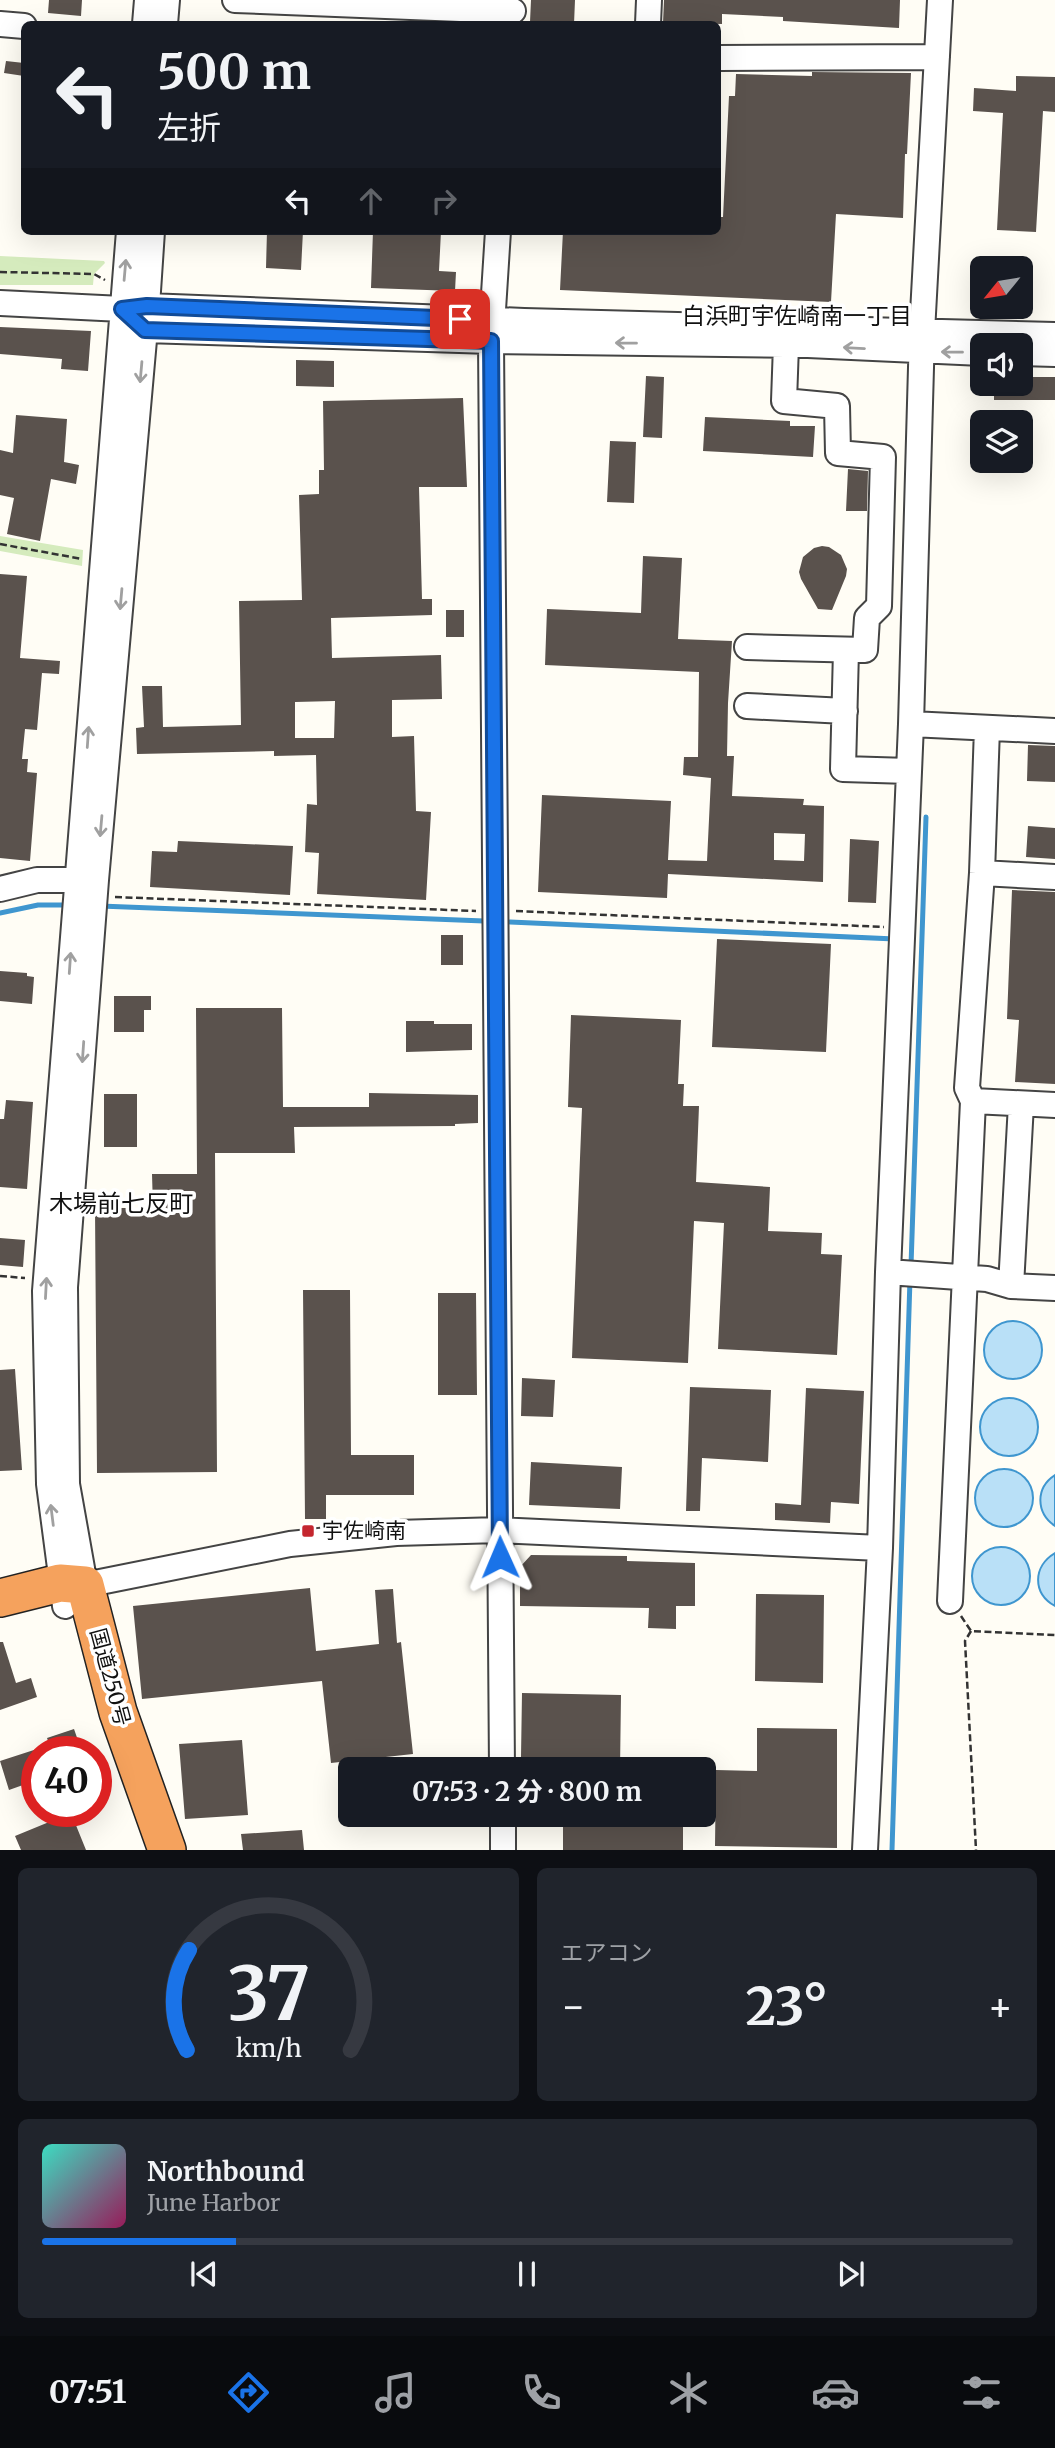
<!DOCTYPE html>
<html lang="ja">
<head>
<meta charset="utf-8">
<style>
	:root { --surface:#171b24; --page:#20242c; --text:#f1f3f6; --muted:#9ea1a6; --line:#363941; --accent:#1a73e8 }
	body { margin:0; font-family:Merriweather,"Noto Sans JP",serif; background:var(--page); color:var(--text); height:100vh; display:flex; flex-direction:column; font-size:26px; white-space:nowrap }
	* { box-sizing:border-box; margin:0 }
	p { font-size:23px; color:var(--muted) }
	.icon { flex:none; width:38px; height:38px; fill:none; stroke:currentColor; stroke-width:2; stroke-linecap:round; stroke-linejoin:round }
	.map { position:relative; height:1850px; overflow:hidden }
	.details { display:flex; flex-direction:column; gap:18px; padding:18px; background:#0d0f14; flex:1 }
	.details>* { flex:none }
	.banner { position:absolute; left:21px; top:21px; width:700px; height:214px; border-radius:10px; box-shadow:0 7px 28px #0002; background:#171b24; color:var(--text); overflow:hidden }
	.needle { width:46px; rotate:240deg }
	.fabs { position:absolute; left:970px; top:256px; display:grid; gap:14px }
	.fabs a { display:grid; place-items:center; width:63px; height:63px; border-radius:10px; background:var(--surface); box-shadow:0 7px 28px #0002; font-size:35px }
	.speed { position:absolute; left:21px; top:1736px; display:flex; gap:14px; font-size:35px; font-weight:700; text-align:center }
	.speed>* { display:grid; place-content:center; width:91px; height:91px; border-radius:50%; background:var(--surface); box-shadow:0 7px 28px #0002; line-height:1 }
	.speed .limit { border:10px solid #d22; background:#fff; color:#111 }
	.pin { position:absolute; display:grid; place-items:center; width:60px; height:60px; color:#fff; margin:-30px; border-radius:14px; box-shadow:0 4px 10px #0006 }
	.me { position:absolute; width:77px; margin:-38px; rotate:359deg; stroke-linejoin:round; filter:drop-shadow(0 0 5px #0008) }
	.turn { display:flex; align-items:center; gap:24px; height:147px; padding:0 21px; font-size:32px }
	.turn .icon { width:91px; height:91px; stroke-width:2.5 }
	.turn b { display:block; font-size:49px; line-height:60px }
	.lanes { display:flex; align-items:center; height:66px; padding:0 21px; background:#0003; justify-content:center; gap:35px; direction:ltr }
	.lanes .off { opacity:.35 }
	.big { font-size:52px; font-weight:700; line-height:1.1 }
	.details .tile { flex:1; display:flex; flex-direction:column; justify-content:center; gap:10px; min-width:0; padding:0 24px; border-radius:10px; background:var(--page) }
	.details .dial { align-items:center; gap:0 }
	.dial svg { height:182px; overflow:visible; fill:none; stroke:var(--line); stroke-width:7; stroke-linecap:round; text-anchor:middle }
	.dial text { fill:var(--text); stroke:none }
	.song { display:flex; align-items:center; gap:21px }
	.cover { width:84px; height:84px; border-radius:10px; background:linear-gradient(135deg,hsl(170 70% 55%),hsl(330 70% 35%)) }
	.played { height:7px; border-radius:4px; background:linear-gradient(90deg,var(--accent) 20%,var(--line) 20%) }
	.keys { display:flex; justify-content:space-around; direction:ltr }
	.heat { display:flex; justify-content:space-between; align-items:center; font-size:38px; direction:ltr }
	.details .tiles { flex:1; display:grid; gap:18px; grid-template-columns:1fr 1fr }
	.tile:last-child { grid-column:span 2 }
	.trip { position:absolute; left:338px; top:1757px; width:378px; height:70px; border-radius:10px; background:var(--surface); box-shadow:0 7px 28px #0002; font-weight:700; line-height:70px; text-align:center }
	.dock { display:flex; height:112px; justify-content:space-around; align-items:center; background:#090b0e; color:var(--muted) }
	.dock .icon { width:49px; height:49px }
	.dock .on { color:var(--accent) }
	.dock b { font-size:32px; color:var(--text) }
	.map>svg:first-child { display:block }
	.green { fill:#d5ebbd }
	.water { fill:#b9e0f7; stroke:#3f96cf; stroke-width:2 }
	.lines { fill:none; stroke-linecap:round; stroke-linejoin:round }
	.stream { stroke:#3f96cf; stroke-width:5 }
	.building { fill:#5a524d; fill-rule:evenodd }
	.minor-casing { stroke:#444; stroke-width:28 }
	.highway-casing { stroke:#222; stroke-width:40 }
	.path { stroke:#333; stroke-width:2.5; stroke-dasharray:7 3.5; stroke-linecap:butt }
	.minor { stroke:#fff; stroke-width:24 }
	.highway { stroke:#f5a25d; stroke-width:37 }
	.oneway { stroke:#a0a0a0 }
	.route-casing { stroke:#114b97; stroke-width:18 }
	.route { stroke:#1a73e8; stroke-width:12 }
	.poi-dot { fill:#c4262e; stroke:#fff; stroke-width:2.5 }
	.labels { text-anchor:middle; stroke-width:7; stroke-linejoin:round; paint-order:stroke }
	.poi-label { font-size:21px; fill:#111; stroke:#fff; text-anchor:start }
	.street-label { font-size:21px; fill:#111; stroke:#fff }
	.neighbourhood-label { font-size:23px; fill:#111; stroke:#fff }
	.quarter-label { font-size:24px; fill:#111; stroke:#fff }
</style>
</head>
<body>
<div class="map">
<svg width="1055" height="1850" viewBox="0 0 1055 1850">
	<rect width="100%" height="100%" fill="#fffdf5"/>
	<!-- green -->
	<path class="green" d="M0,256L104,261L105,263L94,274L93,285H0Z
		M0,536L83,550L82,566L0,551Z"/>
	<!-- water -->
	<path class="water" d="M984 1350a29 29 0 1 1 58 0a29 29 0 1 1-58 0Z
		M980 1427a29 29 0 1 1 58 0a29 29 0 1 1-58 0Z
		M975 1498a29 29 0 1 1 58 0a29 29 0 1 1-58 0Z
		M1055,1475V1526C1036,1513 1035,1488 1055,1475Z
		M972 1576a29 29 0 1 1 58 0a29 29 0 1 1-58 0Z
		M1055,1553V1606C1032,1593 1033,1566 1055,1553Z"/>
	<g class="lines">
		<!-- stream -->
		<path class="stream" d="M100,906L484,921
			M0,913L38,905H69
			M510,922L895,939
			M911,1266L926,817
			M892,1850L910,1279"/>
	</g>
	<!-- building -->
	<path class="building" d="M49,0H82L81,16L48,13Z
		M531,0H575L574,24H545V23L530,22Z
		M664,0H900L899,28L783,21V17L722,14V24L663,23Z
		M6,61L24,63V76L4,73Z
		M812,72L911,73L907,154H905L903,218L836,214L831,302L560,290L563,231H718V217H723L729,96H735L736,74L812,76Z
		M1016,76L1055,77V112L1043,111L1036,232L997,230L1003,113L973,111L974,88L1016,91Z
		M267,231H303L301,270L266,268Z
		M373,231H441L439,271L456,272L455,291L371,288Z
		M0,327L91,331L88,371L61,369L62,359L0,354Z
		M296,360L334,361V387L296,386Z
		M646,376L664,377L662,438L643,437Z
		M1020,377H1055V400H994V383H1020Z
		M463,398L467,487H419L422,599H432V615L331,618L332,658L441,655L442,699L392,700V737L414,736L416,811L431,812L426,900L317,894L319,853L305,852L307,804L317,805L316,755L274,756V751L137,754L136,728L144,727L142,686H162L163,727L241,725L239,601L302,600L299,495L319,494V470H324L323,401ZM335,701L334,738H295V702Z
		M16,415L67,419L64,462L79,465L76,484L51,479L40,541L7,534L14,498L0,495V450L13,453Z
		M705,417L790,421V426H815L813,457L703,451Z
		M610,441L636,442L634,503L607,502Z
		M848,469L868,471L867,511H846Z
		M822,546L829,547L841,555L847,569L846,576L832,610L818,609L801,579L799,572L803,557L814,548Z
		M643,556L682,558L678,639L732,641L728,703L727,756H734L732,796L804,799L803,805L824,806L823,882L668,874L667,898L538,892L542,795L671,801L668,860L707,861L711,778L683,775L684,757H698L699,672L545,665L547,609L641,613ZM774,833L805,834L804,861L774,860Z
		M0,574L27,576L20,658L60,661L59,674L42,673L37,730L25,729L22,759H28L27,772L37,773L30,861L0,858Z
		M446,610H464V637H446Z
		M1028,745L1055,746V782L1027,781Z
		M1028,826L1055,828V859L1026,857Z
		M850,839L879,841L876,903L848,902Z
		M178,841L293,846L290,895L150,887L152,851L177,852Z
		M1012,890L1055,892V1084L1015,1082L1019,1020L1007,1019Z
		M441,935H463V965H441Z
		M717,939L831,944L826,1052L712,1047Z
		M0,971L27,973V976L34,977L32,1004L0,1001Z
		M114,996H151V1010H144V1032H114Z
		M196,1008H282L283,1107H369V1093L478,1095V1123L455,1124V1126L294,1127L295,1153H215L217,1472L97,1473L95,1208H153L152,1174H197Z
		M571,1015L681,1020L678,1084H684L683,1106H699L696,1182L770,1187L768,1231L822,1233L821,1254L842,1255L837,1355L718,1349L724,1223L694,1221L688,1363L572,1358L582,1108L568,1107Z
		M406,1021H434V1024H472V1050L406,1052Z
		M104,1094H137V1147H104Z
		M6,1100L33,1102L27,1189L0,1187V1119H4Z
		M0,1238L25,1240L23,1267L0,1265Z
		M303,1290H350L351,1455H414V1495H326V1519H305Z
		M438,1293H476L477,1395H438Z
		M15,1369L22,1470L0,1471V1370Z
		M522,1378L555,1380L553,1417L521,1416Z
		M690,1387L771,1390L768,1462L702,1458L700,1511H686Z
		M806,1388L864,1391L859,1504L831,1502L830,1523L775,1520V1503L801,1505Z
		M531,1462L622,1467L620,1509L529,1505Z
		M531,1555L627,1556V1561L695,1563V1606H676V1629L648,1628L649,1608L520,1606V1567Z
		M310,1588L316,1651L379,1644L375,1590L393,1589L397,1643L401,1642L413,1754L331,1763L322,1681L142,1699L133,1606Z
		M756,1594L824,1595L823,1683L755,1681Z
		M0,1642H3L16,1683L31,1678L37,1697L0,1710Z
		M522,1693L621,1695L620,1769H564V1757H521Z
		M757,1728L837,1729V1848L715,1846L716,1770L757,1771Z
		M74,1729L82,1752H52L47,1738Z
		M242,1740L248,1815L185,1819L179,1744Z
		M37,1749V1780L9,1790L0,1761Z
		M71,1813L86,1850H21L15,1836Z
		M563,1815H683V1850H563Z
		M302,1830L304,1850H243L241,1834Z"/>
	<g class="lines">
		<!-- minor casing -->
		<g class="minor-casing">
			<path id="minor" d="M235,0L513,11
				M0,24L24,26
				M145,24L147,0
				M165,24L167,0
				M648,24L649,0
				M718,58L937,57
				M498,231L491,341L502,1769
				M0,303L122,309L147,306L524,321L1055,335
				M133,319L145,330L491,341L808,345L982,353
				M1020,353L1055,354
				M747,647L865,650L867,618L879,606L883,457L838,453L837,406L784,401L786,345
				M846,650L843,769L909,771
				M747,706L845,711
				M911,724L1055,731
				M982,873L1055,877
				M0,889L37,880H93
				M973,1101L1055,1105
				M888,1272L987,1279L1011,1286L1055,1288
				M1011,1286L1021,1104
				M85,1585L67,1484L65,1287L96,880L147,306L152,231
				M75,1596L85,1585L290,1544L396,1533L499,1530L880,1548
				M950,1601L973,1101L967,1088L982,873L987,728
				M65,1606L49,1484L45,1291L129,231
				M503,1815V1850
				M865,1850L880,1548L888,1272L911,724L922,332L940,0"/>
		</g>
		<!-- highway casing -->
		<g class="highway-casing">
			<path id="highway" d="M0,1598L60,1583L85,1585L118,1712L167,1850"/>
		</g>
		<!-- path -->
		<path class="path" d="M0,272L94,274L105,280
			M0,544L82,559
			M115,897L476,911
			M516,911L884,927
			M0,1276L25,1278
			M961,1616L971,1631L1055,1635
			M971,1631L965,1641L976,1850"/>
		<!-- minor -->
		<use href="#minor" class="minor"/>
		<!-- highway -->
		<use href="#highway" class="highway"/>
	</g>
	<!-- one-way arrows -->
	<defs><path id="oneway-shaft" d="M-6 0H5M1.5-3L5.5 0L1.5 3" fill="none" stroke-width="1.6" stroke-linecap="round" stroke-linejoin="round" transform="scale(1.75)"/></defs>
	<g class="oneway">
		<use href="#oneway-shaft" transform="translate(125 270) rotate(-85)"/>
		<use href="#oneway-shaft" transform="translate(626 343) rotate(-179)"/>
		<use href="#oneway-shaft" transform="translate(854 348) rotate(-177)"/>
		<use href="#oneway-shaft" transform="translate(952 352) rotate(-179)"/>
		<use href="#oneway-shaft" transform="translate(141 372) rotate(95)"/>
		<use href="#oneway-shaft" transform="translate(121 599) rotate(95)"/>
		<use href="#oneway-shaft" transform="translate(88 737) rotate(-86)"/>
		<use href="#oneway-shaft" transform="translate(101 826) rotate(95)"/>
		<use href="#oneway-shaft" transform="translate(70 963) rotate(-86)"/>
		<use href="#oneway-shaft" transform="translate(83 1052) rotate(94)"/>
		<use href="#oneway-shaft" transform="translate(46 1288) rotate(-87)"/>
		<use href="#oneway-shaft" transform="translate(52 1515) rotate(-97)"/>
	</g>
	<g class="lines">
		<!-- route casing -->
		<g class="route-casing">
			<path id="route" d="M460,319L147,306L122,309L145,330L491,341L500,1557"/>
		</g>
		<!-- route -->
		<use href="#route" class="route"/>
	</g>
	<!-- markers -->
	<rect class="poi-dot" x="301" y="1524" width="14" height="14" rx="3.5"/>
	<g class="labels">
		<!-- poi labels -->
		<g class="poi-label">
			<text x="322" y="1538">宇佐崎南</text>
		</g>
		<!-- street labels -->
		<g class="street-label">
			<text transform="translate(110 1677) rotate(75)" y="7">国道250号</text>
		</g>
		<!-- neighbourhood labels -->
		<g class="neighbourhood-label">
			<text x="797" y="324">白浜町宇佐崎南一丁目</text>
		</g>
		<!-- quarter labels -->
		<g class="quarter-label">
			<text x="121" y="1212">木場前七反町</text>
		</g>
	</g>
</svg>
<div class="fabs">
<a><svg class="needle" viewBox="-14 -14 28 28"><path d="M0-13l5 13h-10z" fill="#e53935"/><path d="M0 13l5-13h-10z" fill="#9ea1a6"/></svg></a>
<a><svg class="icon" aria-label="sound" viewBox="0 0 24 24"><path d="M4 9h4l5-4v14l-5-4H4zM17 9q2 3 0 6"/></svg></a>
<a><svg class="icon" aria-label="layers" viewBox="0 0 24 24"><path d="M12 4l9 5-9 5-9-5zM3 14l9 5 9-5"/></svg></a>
</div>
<div class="speed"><div class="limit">40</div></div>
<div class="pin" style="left:460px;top:319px;background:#d93025"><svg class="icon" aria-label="arrive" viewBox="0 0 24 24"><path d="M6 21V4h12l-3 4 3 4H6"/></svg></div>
<svg class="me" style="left:500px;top:1557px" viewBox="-20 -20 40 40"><path d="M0-17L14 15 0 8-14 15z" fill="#1a73e8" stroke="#fff" stroke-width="4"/></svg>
<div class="trip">07:53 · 2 分 · 800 m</div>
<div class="banner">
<div class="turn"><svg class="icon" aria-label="left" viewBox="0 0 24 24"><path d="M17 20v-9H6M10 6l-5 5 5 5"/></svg><div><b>500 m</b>左折</div></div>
<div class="lanes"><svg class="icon" aria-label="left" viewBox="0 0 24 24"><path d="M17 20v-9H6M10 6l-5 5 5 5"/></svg><svg class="icon off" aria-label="ahead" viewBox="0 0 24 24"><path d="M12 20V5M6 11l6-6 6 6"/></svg><svg class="icon off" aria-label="right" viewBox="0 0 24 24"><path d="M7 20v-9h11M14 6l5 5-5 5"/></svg></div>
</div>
</div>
<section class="details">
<div class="tiles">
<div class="tile dial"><svg viewBox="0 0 100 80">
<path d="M14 69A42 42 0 1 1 86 69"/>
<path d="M14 69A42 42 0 0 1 15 25" stroke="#1a73e8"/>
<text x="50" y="56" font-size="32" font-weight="700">37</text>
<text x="50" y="72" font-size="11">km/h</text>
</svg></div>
<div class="tile"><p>エアコン</p>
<div class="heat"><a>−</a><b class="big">23°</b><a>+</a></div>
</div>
<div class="tile">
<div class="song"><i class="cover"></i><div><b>Northbound</b><p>June Harbor</p></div></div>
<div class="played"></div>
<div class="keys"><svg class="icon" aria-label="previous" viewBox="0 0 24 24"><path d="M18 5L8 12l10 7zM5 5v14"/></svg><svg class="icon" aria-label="pause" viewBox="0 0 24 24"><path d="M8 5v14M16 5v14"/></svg><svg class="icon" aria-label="next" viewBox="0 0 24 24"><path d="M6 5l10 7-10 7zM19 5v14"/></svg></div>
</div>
</div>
</section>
<nav class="dock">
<b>07:51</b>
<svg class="icon on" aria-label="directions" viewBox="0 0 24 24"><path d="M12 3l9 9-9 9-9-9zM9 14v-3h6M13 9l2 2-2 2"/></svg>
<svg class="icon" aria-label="music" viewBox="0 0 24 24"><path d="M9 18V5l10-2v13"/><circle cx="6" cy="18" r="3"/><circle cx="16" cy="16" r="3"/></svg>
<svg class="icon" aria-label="phone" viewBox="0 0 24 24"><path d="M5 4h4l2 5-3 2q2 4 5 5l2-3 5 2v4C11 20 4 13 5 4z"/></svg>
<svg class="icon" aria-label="climate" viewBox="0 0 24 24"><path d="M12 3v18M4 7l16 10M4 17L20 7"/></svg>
<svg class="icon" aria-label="car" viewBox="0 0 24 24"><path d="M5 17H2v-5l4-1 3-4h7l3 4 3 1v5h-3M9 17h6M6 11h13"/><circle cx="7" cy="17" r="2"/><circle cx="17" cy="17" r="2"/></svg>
<svg class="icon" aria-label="filters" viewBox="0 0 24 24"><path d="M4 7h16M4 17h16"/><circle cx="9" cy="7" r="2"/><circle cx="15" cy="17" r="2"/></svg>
</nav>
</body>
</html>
